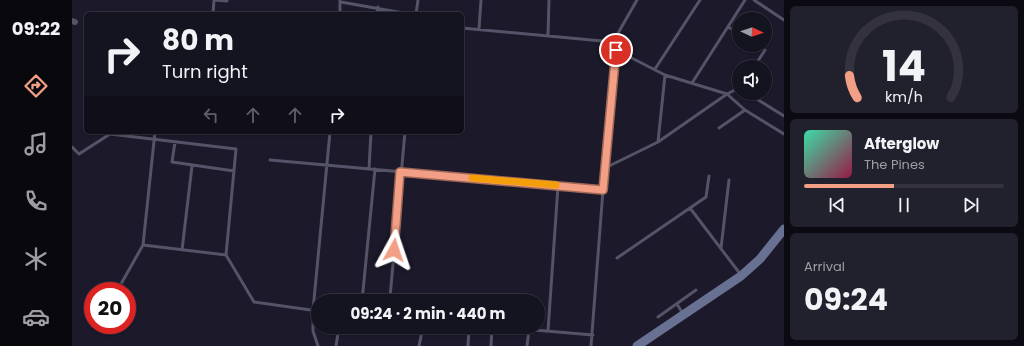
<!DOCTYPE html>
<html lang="en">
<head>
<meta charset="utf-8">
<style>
	:root { --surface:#141320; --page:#21202d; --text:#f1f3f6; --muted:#9d9ea5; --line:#33323e; --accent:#f39f85 }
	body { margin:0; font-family:Poppins,sans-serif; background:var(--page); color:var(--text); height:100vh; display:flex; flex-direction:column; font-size:15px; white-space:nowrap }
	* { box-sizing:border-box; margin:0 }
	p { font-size:13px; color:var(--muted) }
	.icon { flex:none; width:22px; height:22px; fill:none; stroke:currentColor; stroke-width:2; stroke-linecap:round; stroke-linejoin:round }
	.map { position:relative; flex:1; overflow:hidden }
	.drawer { display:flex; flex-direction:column; gap:6px; padding:6px; background:#0b0a12; width:240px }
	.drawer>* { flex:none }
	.banner { position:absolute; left:12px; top:12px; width:380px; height:122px; border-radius:6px; box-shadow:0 1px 3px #0004,0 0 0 1px var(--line); background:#141320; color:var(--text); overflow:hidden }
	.needle { width:26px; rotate:94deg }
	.controls { position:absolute; left:660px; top:12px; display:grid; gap:8px }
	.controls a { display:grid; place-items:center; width:40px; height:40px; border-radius:50%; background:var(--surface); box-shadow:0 1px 3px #0004,0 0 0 1px var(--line); font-size:20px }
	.speed { position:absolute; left:12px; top:282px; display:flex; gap:8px; font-size:20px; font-weight:700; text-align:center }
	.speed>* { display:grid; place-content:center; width:52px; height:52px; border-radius:50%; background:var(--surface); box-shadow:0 1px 3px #0004,0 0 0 1px var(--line); line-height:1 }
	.speed .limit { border:6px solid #d22; background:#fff; color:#111 }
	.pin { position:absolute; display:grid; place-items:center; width:34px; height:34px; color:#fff; margin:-17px; border:2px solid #fff; border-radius:50%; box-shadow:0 1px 4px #0007 }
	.me { position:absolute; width:44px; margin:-22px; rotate:5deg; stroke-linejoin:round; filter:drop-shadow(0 0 3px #0008) }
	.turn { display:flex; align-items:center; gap:14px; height:84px; padding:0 12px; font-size:18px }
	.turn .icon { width:52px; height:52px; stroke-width:2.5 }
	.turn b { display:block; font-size:28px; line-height:34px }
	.lanes { display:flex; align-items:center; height:38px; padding:0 12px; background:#0003; justify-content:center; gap:20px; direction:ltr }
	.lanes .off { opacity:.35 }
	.big { font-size:30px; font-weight:700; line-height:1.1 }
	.drawer .tile { flex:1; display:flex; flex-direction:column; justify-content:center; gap:6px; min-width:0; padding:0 14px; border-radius:6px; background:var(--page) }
	.drawer .dial { align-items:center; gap:0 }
	.dial svg { height:104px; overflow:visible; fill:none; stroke:var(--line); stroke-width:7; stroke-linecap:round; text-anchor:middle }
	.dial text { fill:var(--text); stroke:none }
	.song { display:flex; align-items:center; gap:12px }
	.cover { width:48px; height:48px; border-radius:6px; background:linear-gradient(135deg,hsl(160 70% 55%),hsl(340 70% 35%)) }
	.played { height:4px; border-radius:2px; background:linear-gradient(90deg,var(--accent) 45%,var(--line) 45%) }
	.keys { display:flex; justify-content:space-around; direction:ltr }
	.trip { position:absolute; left:239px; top:294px; width:234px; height:40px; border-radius:20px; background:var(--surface); box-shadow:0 1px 3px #0004,0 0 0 1px var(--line); font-weight:700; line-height:40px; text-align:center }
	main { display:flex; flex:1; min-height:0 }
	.menu { display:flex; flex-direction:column; width:72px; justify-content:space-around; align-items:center; background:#08080d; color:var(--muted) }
	.menu .icon { width:28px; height:28px }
	.menu .on { color:var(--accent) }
	.menu b { font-size:18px; color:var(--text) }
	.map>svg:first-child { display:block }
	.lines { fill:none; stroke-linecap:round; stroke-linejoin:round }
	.lane { stroke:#545367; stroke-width:3 }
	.street { stroke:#545367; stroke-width:6 }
	.secondary { stroke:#697192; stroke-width:9 }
	.route-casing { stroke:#9e6756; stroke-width:10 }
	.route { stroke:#f39f85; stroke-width:7 }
	.slow { stroke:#f59e0b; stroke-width:7 }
</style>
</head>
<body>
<main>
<nav class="menu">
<b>09:22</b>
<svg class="icon on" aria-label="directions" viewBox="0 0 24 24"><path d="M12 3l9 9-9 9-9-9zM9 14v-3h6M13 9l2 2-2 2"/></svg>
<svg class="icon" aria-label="music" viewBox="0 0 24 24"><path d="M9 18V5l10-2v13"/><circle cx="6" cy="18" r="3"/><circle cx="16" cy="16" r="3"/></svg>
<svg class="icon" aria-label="phone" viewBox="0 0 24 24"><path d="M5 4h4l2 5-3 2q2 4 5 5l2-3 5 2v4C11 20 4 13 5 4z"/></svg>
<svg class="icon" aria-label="climate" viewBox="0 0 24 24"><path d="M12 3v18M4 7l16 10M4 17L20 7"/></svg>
<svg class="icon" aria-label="car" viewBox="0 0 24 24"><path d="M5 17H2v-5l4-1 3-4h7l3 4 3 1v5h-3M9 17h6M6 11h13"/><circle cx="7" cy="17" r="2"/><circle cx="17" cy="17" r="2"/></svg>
</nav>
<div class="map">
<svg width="712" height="346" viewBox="0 0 712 346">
	<rect width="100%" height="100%" fill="#1b192a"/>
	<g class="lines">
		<!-- lane -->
		<path class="lane" d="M143,0L155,1
			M682,0L712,20
			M269,2L337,14
			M141,14L142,0
			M268,14V0
			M305,14L306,7
			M344,14L346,0
			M656,27L667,33
			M390,28L541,42L544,50L593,75L655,94L673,110L712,134
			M407,29L409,0
			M476,35L477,0
			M541,42L565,0
			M682,67L693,50
			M583,69L628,0
			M620,83L673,0
			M675,93L712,116
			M647,128L673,110
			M103,142L100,162L162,171
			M586,142L593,75
			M0,147L7,154L38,134L164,149L154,255
			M198,160L531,190
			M533,168L586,142L655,94L667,88
			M297,169L299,132
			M618,208L669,275
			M71,245L154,255L182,302L246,311
			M649,248L657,180
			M110,250L120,166
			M545,258L634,197L637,176
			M45,291L71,245L83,132
			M318,297L333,132
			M290,301L303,169
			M605,304L611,314
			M586,317L624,290
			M426,327L521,335
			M476,331L486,186
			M246,346L241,331V310L258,132
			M264,346L267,327
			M347,346L351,327
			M396,346L397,327
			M419,346L420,327
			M455,346L457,330
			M519,346L531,190L544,50"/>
		<!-- street -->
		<path class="street" d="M0,21L3,22"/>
		<!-- secondary -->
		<path class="secondary" d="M565,346L669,276L688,259L712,229"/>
	</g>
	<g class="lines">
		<!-- route casing -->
		<g class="route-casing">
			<path id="route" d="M322,250L328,172L531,190L544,50"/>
		</g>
		<!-- route -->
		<use href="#route" class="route"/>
		<!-- slow -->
		<path class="slow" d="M400,178L484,185"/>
	</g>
</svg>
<div class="controls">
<a><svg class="needle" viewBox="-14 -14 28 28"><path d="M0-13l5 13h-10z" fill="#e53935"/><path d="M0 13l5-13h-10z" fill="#9d9ea5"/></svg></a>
<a><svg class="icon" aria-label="sound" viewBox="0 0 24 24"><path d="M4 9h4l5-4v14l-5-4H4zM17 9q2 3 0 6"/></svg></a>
</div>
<div class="speed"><div class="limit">20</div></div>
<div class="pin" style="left:544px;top:50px;background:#d93025"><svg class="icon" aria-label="arrive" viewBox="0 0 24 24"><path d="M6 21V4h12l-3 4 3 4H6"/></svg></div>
<svg class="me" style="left:322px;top:250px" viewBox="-20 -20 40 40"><path d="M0-17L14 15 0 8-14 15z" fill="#f39f85" stroke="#fff" stroke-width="4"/></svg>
<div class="trip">09:24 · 2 min · 440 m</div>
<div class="banner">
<div class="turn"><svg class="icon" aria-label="right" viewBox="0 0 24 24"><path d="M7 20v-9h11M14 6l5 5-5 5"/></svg><div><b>80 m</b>Turn right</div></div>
<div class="lanes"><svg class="icon off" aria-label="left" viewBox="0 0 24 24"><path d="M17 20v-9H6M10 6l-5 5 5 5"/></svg><svg class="icon off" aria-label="ahead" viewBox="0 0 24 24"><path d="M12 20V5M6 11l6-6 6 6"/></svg><svg class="icon off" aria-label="ahead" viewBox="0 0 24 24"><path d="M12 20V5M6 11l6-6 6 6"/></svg><svg class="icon" aria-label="right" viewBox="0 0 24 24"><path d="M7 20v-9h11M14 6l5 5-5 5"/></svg></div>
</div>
</div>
<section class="drawer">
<div class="tile dial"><svg viewBox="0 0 100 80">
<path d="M14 69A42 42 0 1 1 86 69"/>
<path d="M14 69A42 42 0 0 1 8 52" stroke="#f39f85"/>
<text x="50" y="56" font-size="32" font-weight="700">14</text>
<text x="50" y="72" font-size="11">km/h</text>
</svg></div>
<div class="tile">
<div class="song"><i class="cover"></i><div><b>Afterglow</b><p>The Pines</p></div></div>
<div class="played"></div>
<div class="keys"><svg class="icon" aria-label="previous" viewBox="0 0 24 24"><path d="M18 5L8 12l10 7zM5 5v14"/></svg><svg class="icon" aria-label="pause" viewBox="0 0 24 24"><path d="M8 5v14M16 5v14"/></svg><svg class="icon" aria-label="next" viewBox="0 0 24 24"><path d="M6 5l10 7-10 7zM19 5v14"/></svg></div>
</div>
<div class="tile"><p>Arrival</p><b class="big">09:24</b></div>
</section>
</main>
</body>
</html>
